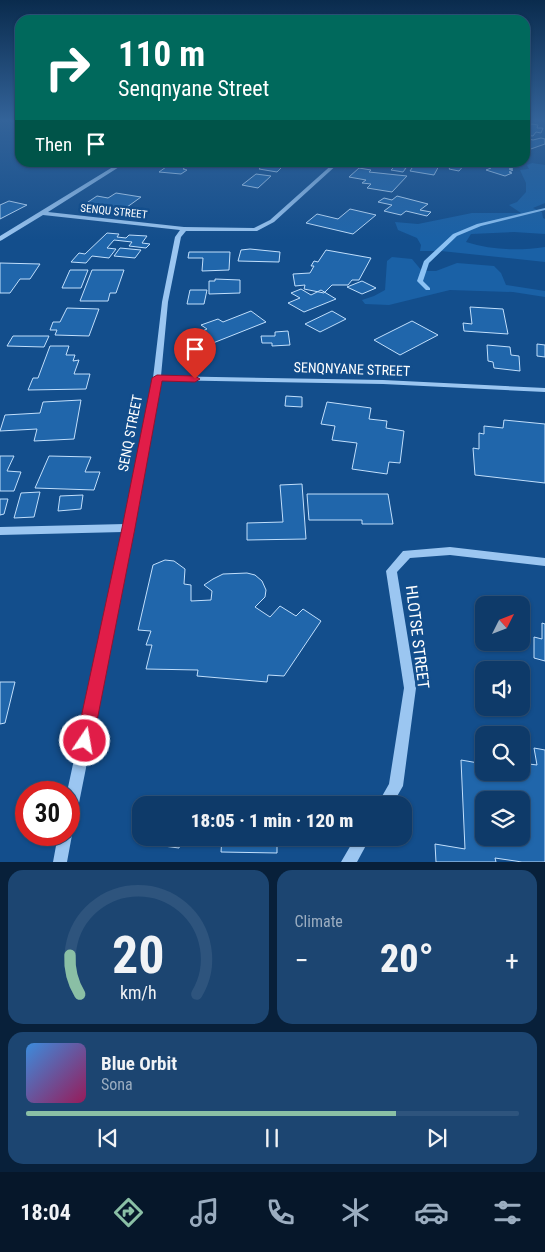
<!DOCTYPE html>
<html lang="en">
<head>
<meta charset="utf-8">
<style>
	:root { --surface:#0e3a69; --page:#1c4571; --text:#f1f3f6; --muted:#9badc0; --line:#2e547d; --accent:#8abfa5 }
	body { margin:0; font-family:"Roboto Condensed",sans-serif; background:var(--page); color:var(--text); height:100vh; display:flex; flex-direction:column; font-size:19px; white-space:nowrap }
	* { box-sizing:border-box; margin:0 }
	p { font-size:16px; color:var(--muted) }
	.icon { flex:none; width:28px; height:28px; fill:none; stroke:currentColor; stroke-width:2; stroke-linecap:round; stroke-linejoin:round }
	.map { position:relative; height:862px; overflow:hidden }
	.drawer { display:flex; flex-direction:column; gap:8px; padding:8px; background:#08203a; flex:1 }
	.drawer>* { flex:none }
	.top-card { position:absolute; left:15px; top:15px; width:515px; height:152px; border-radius:15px; box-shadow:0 1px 4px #0004,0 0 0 1px var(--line); background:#00695c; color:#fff; overflow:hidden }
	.needle { width:32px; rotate:48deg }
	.buttons { position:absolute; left:475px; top:596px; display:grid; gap:10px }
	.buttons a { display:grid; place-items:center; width:55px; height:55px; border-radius:10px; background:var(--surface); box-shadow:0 1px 4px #0004,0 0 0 1px var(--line); font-size:25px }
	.speed { position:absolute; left:15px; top:781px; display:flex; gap:10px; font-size:25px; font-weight:700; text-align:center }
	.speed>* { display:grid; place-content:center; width:65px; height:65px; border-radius:50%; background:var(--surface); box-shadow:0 1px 4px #0004,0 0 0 1px var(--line); line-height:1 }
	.speed .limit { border:8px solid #d22; background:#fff; color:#111 }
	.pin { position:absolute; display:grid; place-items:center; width:42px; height:42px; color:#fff; margin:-51px -21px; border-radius:50% 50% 50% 0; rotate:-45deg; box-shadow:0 0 5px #0007 }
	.pin .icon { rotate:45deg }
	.me { position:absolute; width:55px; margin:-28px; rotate:12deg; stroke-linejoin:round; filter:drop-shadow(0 0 4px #0008) }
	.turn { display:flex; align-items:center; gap:18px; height:105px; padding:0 20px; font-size:22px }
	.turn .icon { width:65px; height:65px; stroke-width:2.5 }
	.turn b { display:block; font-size:35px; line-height:42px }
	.then { display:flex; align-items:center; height:48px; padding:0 20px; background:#0003; gap:10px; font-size:19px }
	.big { font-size:38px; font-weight:800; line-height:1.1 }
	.drawer .widget { flex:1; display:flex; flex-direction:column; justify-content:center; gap:8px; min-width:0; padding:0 18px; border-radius:15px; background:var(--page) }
	.drawer .dial { align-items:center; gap:0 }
	.dial svg { height:130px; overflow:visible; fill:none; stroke:var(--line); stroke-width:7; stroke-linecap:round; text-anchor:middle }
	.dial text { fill:var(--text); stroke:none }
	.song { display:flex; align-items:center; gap:15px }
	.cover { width:60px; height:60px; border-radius:8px; background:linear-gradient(135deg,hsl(210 70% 55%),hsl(330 70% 35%)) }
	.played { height:5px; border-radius:2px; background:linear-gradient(90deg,var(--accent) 75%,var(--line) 75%) }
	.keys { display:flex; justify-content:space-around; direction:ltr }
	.heat { display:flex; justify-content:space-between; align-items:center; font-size:28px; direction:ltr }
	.drawer .tiles { flex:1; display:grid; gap:8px; grid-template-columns:1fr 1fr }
	.widget:last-child { grid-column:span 2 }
	.trip { position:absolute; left:132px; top:796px; width:280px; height:50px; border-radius:15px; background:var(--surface); box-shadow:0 1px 4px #0004,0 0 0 1px var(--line); font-weight:800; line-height:50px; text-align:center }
	.menu { display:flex; height:80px; justify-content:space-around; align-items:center; background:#06172a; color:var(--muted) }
	.menu .icon { width:35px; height:35px }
	.menu .selected { color:var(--accent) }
	.menu b { font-size:22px; color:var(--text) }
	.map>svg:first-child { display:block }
	.green { fill:#1a61a6 }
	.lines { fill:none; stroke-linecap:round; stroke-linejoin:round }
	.stream { fill:#8cc2f4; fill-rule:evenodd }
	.building { fill:#2066ab; stroke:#c1dffc; fill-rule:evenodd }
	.minor { fill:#9bc6f1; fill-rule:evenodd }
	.route { fill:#e11d48; stroke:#92132f }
	.labels { text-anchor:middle; stroke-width:5; stroke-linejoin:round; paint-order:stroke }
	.far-street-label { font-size:11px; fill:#fff; stroke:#134e8c }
	.street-label { font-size:14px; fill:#fff; stroke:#134e8c }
	.near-street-label { font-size:16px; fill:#fff; stroke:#134e8c }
</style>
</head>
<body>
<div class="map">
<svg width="545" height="862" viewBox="0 0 545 862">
	<rect width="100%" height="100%" fill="#134e8c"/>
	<!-- green -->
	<path class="green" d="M532,163L545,165V203L533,208L542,212L543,218L545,219V234L514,232L471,234L466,242C492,250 518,251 545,247V262L441,251H420L421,245L417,238L398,230L395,222L418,224L472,213H521L509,205L517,202L526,192V183L520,170L529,169L527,165Z
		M392,257L412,259L422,271H436L457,263L494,266L501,273L506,285L545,291V297L513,292L450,290L389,305L365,304L362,300L374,296L385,290L387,261Z"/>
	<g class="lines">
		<!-- stream -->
		<path class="stream" d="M545,208V210L481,226L457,236L429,263L423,281L430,288V290H426L417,281L424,261L453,234L477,224Z"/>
	</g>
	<!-- building -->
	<path class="building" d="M525,123L538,125L537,128H543L541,133L536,132L533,136L525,135Z
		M525,138L533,140L541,138L545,139V144L525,151Z
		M173,162H192L183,169L187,170L181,174L159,172Z
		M267,162H287L277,172L259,169Z
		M416,162H441L434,175L410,171Z
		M454,162H457L465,164L459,171L449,169Z
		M497,163L513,168L509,169L513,170L509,172L512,173L505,176L486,170L491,168L487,167Z
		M395,166L406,168L403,172L391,170Z
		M359,168L371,170L369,172L407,176L392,192L367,188L371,184L362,183L366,180L349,177Z
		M256,174L271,176L258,188L242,185Z
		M116,193L141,197L123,210L85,204L97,196L108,198Z
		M397,196L428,204L420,210L431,212L427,216L406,211L401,215L384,211L392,205L378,202L384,198L392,200Z
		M9,201L27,205L0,219V205Z
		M350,209L376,215L353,234L306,223L317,214L338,219Z
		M107,233L119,234L117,237L126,238L129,235L147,236L142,243L150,244L146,248L129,246L132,242L114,240L107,248L116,249L109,258L92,256L86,263L71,262L79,253L85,254Z
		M120,248L141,250L135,258L114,256Z
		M250,249L280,252L279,262L238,261L241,250Z
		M326,250L371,258L359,280H352L348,285H332L324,293L304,289L305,285L295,286L293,274L310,273L314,266H311L314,261L318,262Z
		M189,252H230L229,270L202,271L203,258H188Z
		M0,263L40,264L30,279H20L10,293H0Z
		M70,270H88L81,288H62Z
		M92,270H124L116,293H110L108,301H80Z
		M215,279L240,280V293L209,294V281H215Z
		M362,281L376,288L362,294L347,287Z
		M301,289L311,295L321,290L336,299L304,312L288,303L300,298L291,293Z
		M190,290H207L204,304H187Z
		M470,307L503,309L508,334L464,331L463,323L472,324Z
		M67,308L99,309L89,336L55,335L57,330H50L53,322H60Z
		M251,311L266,322L213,343L198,333L207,329L201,325L218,319L223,322Z
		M332,311L346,319L320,332L305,324Z
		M412,321L438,335L400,355L374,340Z
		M288,331L290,345L272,346V343H262L261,336H275V332Z
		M13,336H49L44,347L7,346Z
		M537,344L545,345V357L537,356Z
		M487,345L510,347L511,355L519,356L520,371L494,368L493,362L488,361Z
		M50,346H69L66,355H75L73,361L79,360L74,374H90L86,389L28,390L33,378H38Z
		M286,396L302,397V407L285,406Z
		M81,400L74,439L34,441L37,429L0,431L5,415L40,413L43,402Z
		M327,402L371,408L369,419L387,421L386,428L404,431L400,463L389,462L387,474L352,469L357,443L332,440L335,426L321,424Z
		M504,420L545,424V483L475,475L473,448L479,449V433L484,434V426L503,428Z
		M0,456H14L7,471L21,472L14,491H0Z
		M49,456L91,457L85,472H100L94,490L35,488Z
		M302,484L306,539L247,540V523L283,522L280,485Z
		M40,492L34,517L14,518L21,493Z
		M307,494H388L393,524H362V520H309Z
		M83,495L81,509L58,511L60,496Z
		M0,499H8L4,514L0,515Z
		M165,560L174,561L185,569L184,584L191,585V601L211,600L212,591L204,585L213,579L223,574L247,573L255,575L262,581L266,590L265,597L255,607L270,617L280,606L296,616L303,609L321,621L284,676L268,675L267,682L197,676L198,670L146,669L152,645H146L151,631L138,630L153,565Z
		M542,623L545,624V661L534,658V637L542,639Z
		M0,682H15L5,723L0,724Z
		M534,748L545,750V862H522L495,858L496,862H436L435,844L465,849L461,760L484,764V772H521V763L537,765ZM484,800H521V838H484Z
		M149,838H182L179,848L148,844Z
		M222,838H277V853L221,852Z"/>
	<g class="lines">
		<!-- minor -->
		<path class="minor" d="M121,162H127L48,212L184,227L254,228L270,220L335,162H340L274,222L257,231H186L181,237L168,302L161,376L383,380L545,388V392L383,384L161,380L134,528L76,818L74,823L69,825V792H67L123,532L0,535V527L125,524L153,378L162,302L175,237L180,230L43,215L2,240L0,241V236Z
			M450,547L545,558V566L450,555L410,558L397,572L416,688L403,786L392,805H377L389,784L404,688L386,571L403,551Z
			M69,829L72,835L67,862H53L58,835H69Z
			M355,838H370L357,862H341Z"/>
	</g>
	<!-- sky -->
	<linearGradient id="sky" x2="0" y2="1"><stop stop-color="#0a2b4d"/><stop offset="0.5" stop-color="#336399"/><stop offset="1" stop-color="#336399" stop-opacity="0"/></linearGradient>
	<rect width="545" height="240" fill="url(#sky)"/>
	<!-- route -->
	<path class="route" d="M157,375L195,376L200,379L195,382L162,381L135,528L93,741L91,747L85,749L79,747L76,741L122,528L152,378Z"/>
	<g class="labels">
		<!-- far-street labels -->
		<g class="far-street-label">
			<text transform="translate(114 211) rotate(6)" y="4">SENQU STREET</text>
		</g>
		<!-- street labels -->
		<g class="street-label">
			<text transform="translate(352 369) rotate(2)" y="5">SENQNYANE STREET</text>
			<text transform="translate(130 433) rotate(-79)" y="5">SENQ STREET</text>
		</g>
		<!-- near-street labels -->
		<g class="near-street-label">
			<text transform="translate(418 637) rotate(83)" y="6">HLOTSE STREET</text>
		</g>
	</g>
</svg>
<div class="buttons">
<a><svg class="needle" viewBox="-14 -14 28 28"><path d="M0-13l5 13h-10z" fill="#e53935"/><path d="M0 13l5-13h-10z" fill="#9badc0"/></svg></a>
<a><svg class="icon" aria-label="sound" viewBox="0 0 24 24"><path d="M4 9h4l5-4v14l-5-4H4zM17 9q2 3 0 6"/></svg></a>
<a><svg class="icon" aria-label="search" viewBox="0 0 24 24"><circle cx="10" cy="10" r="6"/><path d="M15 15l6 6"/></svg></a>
<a><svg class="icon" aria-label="layers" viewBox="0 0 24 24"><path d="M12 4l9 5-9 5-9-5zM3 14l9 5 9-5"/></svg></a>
</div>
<div class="speed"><div class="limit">30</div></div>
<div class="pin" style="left:195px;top:379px;background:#d93025"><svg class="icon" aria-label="arrive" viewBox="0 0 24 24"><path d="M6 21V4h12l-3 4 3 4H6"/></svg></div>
<svg class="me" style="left:85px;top:741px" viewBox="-20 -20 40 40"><circle r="17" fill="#e11d48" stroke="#fff" stroke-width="3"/><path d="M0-11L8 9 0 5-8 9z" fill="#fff"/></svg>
<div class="trip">18:05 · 1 min · 120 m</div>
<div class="top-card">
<div class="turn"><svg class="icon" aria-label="right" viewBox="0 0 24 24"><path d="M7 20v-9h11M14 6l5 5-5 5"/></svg><div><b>110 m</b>Senqnyane Street</div></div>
<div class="then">Then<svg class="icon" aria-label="arrive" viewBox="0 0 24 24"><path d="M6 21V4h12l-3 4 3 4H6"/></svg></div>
</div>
</div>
<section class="drawer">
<div class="tiles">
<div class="widget dial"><svg viewBox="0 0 100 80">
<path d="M14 69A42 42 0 1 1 86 69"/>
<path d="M14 69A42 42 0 0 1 8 45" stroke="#8abfa5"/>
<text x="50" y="56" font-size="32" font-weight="700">20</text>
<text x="50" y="72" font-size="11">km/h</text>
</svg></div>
<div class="widget"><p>Climate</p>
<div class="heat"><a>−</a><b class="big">20°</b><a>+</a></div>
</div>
<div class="widget">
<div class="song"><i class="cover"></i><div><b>Blue Orbit</b><p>Sona</p></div></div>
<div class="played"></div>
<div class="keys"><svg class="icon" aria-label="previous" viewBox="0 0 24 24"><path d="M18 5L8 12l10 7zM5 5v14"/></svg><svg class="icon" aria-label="pause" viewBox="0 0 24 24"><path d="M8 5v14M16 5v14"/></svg><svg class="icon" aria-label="next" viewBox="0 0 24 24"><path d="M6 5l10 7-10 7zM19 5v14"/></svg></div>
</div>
</div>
</section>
<nav class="menu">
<b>18:04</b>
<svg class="icon selected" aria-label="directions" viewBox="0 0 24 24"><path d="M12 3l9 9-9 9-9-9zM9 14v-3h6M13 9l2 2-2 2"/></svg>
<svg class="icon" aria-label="music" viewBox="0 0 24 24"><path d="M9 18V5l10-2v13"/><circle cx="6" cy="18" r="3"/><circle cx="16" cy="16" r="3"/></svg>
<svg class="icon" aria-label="phone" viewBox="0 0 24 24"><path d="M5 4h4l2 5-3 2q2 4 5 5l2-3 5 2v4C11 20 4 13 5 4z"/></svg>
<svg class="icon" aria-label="climate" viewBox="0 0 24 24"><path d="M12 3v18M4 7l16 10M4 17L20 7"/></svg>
<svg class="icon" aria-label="car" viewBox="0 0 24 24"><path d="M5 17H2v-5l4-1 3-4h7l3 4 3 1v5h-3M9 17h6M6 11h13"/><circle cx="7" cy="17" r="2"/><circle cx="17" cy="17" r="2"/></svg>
<svg class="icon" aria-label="filters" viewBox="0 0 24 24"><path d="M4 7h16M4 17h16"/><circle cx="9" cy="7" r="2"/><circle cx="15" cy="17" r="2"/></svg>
</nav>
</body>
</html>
